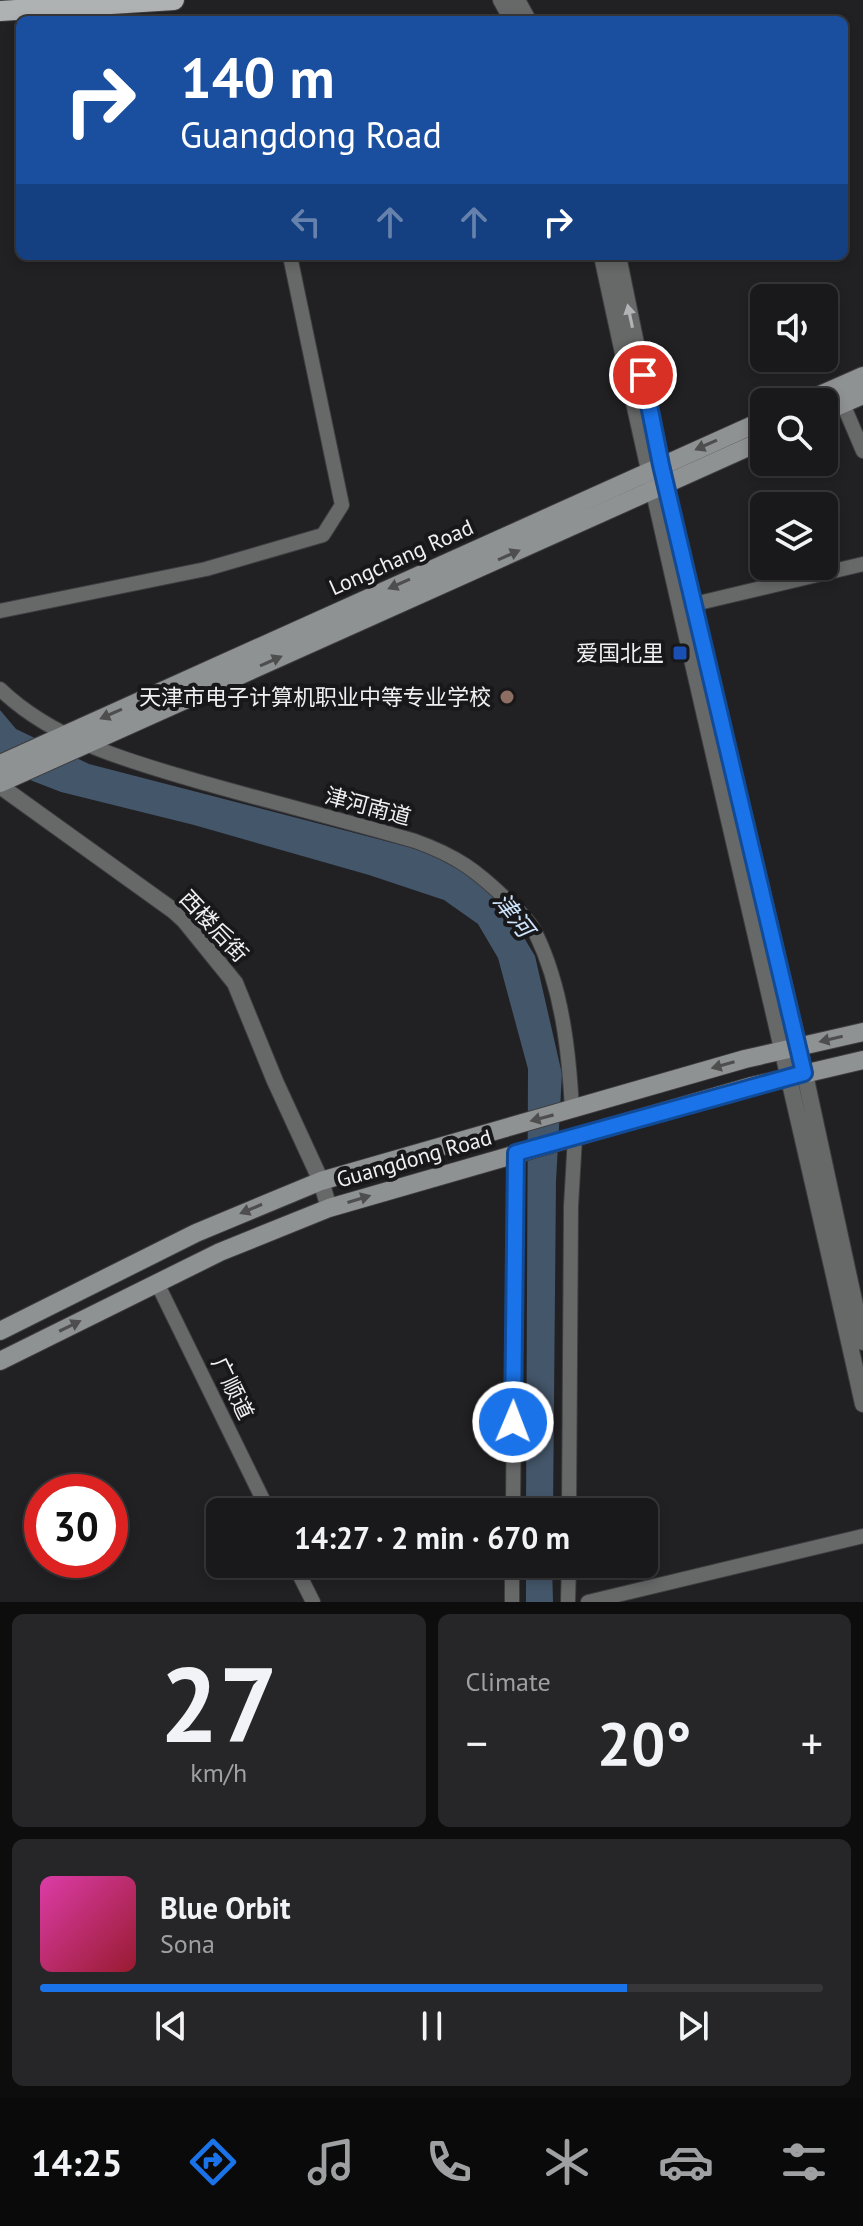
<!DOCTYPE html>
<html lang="en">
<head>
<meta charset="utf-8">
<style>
	:root { --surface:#19181a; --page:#262527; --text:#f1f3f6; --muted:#9fa0a2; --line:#373739; --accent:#1a73e8 }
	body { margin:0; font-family:"PT Sans","Noto Sans SC",sans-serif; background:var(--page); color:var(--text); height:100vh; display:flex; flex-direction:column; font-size:30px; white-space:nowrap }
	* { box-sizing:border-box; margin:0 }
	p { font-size:26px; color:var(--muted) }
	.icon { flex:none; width:44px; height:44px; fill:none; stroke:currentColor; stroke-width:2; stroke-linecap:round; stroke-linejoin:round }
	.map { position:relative; height:1602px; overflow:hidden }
	.side { display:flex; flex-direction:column; gap:12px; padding:12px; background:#0e0d0e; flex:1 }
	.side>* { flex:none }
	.top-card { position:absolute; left:16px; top:16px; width:832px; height:244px; border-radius:12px; box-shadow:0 4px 12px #0003,0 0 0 2px var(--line); background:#1a4fa0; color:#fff; overflow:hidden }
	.tools { position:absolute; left:750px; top:284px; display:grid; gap:16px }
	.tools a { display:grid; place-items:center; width:88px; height:88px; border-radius:12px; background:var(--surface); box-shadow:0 4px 12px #0003,0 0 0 2px var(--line); font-size:40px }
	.speed { position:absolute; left:24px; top:1474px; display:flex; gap:16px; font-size:40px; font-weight:700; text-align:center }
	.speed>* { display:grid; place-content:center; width:104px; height:104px; border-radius:50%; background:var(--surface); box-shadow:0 4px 12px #0003,0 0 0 2px var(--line); line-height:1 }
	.speed .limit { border:12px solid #d22; background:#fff; color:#111 }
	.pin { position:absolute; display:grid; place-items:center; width:68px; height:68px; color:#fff; margin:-34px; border:4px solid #fff; border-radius:50%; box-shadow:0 2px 8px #0007 }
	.me { position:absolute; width:88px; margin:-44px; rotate:1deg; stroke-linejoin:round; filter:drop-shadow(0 0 6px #0008) }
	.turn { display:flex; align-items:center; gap:28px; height:168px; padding:0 32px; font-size:36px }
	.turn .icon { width:104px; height:104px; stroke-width:2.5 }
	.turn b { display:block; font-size:56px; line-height:68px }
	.lanes { display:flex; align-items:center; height:76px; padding:0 32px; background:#0003; justify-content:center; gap:40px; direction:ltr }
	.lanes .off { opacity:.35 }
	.big { font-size:60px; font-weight:700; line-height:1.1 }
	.side .tile { flex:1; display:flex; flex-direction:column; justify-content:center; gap:12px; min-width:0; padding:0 28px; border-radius:12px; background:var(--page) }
	.side .dial { align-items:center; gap:0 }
	.dial b { font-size:104px; line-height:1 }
	.song { display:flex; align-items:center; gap:24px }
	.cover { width:96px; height:96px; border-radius:12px; background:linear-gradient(135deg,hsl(320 70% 55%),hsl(350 70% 35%)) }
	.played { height:8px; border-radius:4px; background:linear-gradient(90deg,var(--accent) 75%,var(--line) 75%) }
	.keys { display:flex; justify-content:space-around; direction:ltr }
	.heat { display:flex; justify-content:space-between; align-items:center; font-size:44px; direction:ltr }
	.side .tiles { flex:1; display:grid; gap:12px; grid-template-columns:1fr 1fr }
	.tile:last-child { grid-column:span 2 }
	.trip { position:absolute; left:206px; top:1498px; width:452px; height:80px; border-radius:12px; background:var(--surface); box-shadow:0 4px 12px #0003,0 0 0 2px var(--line); font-weight:700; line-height:80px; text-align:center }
	.tab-bar { display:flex; height:128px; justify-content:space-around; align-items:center; background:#0a0a0a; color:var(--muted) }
	.tab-bar .icon { width:56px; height:56px }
	.tab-bar .current { color:var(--accent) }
	.tab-bar b { font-size:36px; color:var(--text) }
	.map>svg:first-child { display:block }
	.water { fill:#44566a }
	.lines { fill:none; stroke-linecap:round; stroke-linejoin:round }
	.minor-casing { stroke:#3e3d40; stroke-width:16 }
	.tertiary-casing { stroke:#3e3d40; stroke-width:18 }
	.secondary-casing { stroke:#3e3d40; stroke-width:20 }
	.primary-casing { stroke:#3e3d40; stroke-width:22 }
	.minor { stroke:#676969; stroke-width:14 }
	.tertiary { stroke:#676969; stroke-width:16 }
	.secondary { stroke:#8f9292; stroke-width:18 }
	.primary { stroke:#aeb2b2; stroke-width:20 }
	.oneway { fill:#b2b3b4 }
	.oneway2 { fill:#4e4e4f }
	.route-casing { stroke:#114b97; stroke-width:20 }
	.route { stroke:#1a73e8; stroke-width:14 }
	.transit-dot { fill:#1a4fb4; stroke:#181719; stroke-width:3 }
	.education-dot { fill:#8d6e63; stroke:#181719; stroke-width:3 }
	.labels { text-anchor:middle; stroke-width:8; stroke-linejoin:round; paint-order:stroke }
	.street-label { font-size:22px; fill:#f0eff1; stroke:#181719 }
	.poi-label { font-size:22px; fill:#f0eff1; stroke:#181719; text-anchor:end }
	.water-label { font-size:24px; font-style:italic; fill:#cde4fd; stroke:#181719 }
</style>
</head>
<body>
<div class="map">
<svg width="863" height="1602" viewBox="0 0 863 1602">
	<rect width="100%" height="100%" fill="#212023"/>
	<!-- water -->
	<path class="water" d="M0,710L16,729L89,764L424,851L474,877L511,916L535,956L562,1074L556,1181L553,1512H526L528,1069L498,958L478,924L444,900L369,875L194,825L61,792L30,780L0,761Z
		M526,1564H552L553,1602H526Z"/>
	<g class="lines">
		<!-- minor casing -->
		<g class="minor-casing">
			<path id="minor" d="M843,404L863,451
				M686,606L863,564
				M0,611L206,569L323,535L342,505L290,256
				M0,689C53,740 128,761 197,781C270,802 343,820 415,841C457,856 477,871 508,901C518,910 531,922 536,934C562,988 569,1051 572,1110
				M157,1283L269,1512
				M513,1512L516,1153
				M569,1512L571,1206L575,1137
				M294,1564L313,1602
				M512,1602V1564
				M568,1602L569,1564
				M588,1602L863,1536"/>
		</g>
		<!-- tertiary casing -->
		<g class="tertiary-casing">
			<path id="tertiary" d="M501,0L512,20
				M517,0L528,20
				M602,256C684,640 778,1021 863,1404
				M618,256L661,465L799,1047L863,1342
				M0,786L174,911L184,920L235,983L275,1081L321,1181L329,1208"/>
		</g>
		<!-- secondary casing -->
		<g class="secondary-casing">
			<path id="secondary" d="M804,402L863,376
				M824,412L863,395
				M0,764L764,420
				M0,783L764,440
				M0,1331L196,1233L321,1181L745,1059L863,1032
				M0,1361L220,1252L329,1208L752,1086L863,1060"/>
		</g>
		<!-- primary casing -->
		<g class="primary-casing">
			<path id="primary" d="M0,11L174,0"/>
		</g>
		<!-- minor -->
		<use href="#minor" class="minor"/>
		<!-- tertiary -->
		<use href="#tertiary" class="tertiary"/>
		<!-- secondary -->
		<use href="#secondary" class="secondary"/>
		<!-- primary -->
		<use href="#primary" class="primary"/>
	</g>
	<!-- one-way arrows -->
	<defs><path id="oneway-solid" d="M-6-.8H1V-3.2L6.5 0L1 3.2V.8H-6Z" transform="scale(2)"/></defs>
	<use class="oneway" href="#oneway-solid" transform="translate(630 316) rotate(-102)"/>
	<g class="oneway2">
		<use href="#oneway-solid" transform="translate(706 445) rotate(156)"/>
		<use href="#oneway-solid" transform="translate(509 555) rotate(-24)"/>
		<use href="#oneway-solid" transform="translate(399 584) rotate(156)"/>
		<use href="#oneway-solid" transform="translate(271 661) rotate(-24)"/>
		<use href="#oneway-solid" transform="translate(111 714) rotate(156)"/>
		<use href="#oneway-solid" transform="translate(831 1039) rotate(167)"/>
		<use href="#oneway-solid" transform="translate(723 1065) rotate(164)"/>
		<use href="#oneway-solid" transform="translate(542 1118) rotate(165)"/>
		<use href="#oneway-solid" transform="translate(359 1199) rotate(-17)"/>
		<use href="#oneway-solid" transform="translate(251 1209) rotate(157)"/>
		<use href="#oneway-solid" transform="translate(70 1326) rotate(-26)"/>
	</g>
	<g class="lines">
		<!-- route casing -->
		<g class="route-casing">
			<path id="route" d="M513,1422L516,1153L804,1073L661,465L643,375"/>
		</g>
		<!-- route -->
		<use href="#route" class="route"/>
	</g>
	<!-- markers -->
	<rect class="transit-dot" x="672" y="645" width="16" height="16" rx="4"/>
	<circle class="education-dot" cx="507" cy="697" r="8"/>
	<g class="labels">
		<!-- street labels -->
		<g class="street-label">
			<text transform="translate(401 557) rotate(-24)" y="8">Longchang Road</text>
			<text transform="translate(368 806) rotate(15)" y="8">津河南道</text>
			<text transform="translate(214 926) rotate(47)" y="8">西楼后街</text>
			<text transform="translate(414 1158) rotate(-16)" y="8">Guangdong Road</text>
			<text transform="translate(233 1388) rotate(64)" y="8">广顺道</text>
		</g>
		<!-- poi labels -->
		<g class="poi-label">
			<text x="664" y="661">爱国北里</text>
			<text x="491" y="705">天津市电子计算机职业中等专业学校</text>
		</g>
		<!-- water labels -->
		<g class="water-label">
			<text transform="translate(513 915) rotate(52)" y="8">津河</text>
		</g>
	</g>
</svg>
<div class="tools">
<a><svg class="icon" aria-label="sound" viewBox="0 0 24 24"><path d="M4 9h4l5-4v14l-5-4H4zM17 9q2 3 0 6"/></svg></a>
<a><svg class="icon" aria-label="search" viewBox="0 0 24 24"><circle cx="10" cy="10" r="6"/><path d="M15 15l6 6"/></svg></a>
<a><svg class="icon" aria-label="layers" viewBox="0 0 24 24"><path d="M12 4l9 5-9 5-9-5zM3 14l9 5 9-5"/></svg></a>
</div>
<div class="speed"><div class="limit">30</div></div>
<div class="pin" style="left:643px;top:375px;background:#d93025"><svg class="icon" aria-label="arrive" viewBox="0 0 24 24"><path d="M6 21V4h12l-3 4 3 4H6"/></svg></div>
<svg class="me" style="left:513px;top:1422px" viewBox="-20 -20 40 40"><circle r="17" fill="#1a73e8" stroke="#fff" stroke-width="3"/><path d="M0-11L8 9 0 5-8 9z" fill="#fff"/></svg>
<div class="trip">14:27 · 2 min · 670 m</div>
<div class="top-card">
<div class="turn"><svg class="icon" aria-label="right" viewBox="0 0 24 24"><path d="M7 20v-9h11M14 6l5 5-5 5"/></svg><div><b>140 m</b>Guangdong Road</div></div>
<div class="lanes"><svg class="icon off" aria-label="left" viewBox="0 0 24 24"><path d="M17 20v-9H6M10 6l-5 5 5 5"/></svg><svg class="icon off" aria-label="ahead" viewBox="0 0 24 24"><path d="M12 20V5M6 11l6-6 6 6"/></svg><svg class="icon off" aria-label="ahead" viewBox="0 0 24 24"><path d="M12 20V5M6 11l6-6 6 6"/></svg><svg class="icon" aria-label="right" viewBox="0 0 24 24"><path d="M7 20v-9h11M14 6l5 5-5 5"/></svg></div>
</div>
</div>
<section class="side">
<div class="tiles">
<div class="tile dial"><b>27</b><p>km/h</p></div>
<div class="tile"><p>Climate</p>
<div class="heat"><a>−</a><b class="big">20°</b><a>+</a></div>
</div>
<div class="tile">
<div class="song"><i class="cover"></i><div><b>Blue Orbit</b><p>Sona</p></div></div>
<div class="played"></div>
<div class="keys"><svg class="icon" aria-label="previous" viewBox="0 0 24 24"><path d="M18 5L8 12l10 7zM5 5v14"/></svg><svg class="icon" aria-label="pause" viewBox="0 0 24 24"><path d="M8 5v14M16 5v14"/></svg><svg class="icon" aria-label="next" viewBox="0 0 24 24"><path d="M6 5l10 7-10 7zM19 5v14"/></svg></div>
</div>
</div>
</section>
<nav class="tab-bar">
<b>14:25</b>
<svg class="icon current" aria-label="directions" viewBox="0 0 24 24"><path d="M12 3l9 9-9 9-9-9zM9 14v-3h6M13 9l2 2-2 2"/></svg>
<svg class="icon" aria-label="music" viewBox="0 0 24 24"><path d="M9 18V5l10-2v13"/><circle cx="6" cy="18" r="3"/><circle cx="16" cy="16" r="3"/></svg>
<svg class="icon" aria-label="phone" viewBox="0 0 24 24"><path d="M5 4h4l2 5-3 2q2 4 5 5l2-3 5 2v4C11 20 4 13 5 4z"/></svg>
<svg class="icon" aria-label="climate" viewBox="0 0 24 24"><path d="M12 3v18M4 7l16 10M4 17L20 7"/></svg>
<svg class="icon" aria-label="car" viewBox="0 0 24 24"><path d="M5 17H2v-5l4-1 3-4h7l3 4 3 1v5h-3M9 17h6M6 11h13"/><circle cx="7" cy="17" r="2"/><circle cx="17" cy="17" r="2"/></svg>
<svg class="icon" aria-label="filters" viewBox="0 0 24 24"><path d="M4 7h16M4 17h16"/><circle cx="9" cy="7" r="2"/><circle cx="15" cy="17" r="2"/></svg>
</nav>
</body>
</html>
